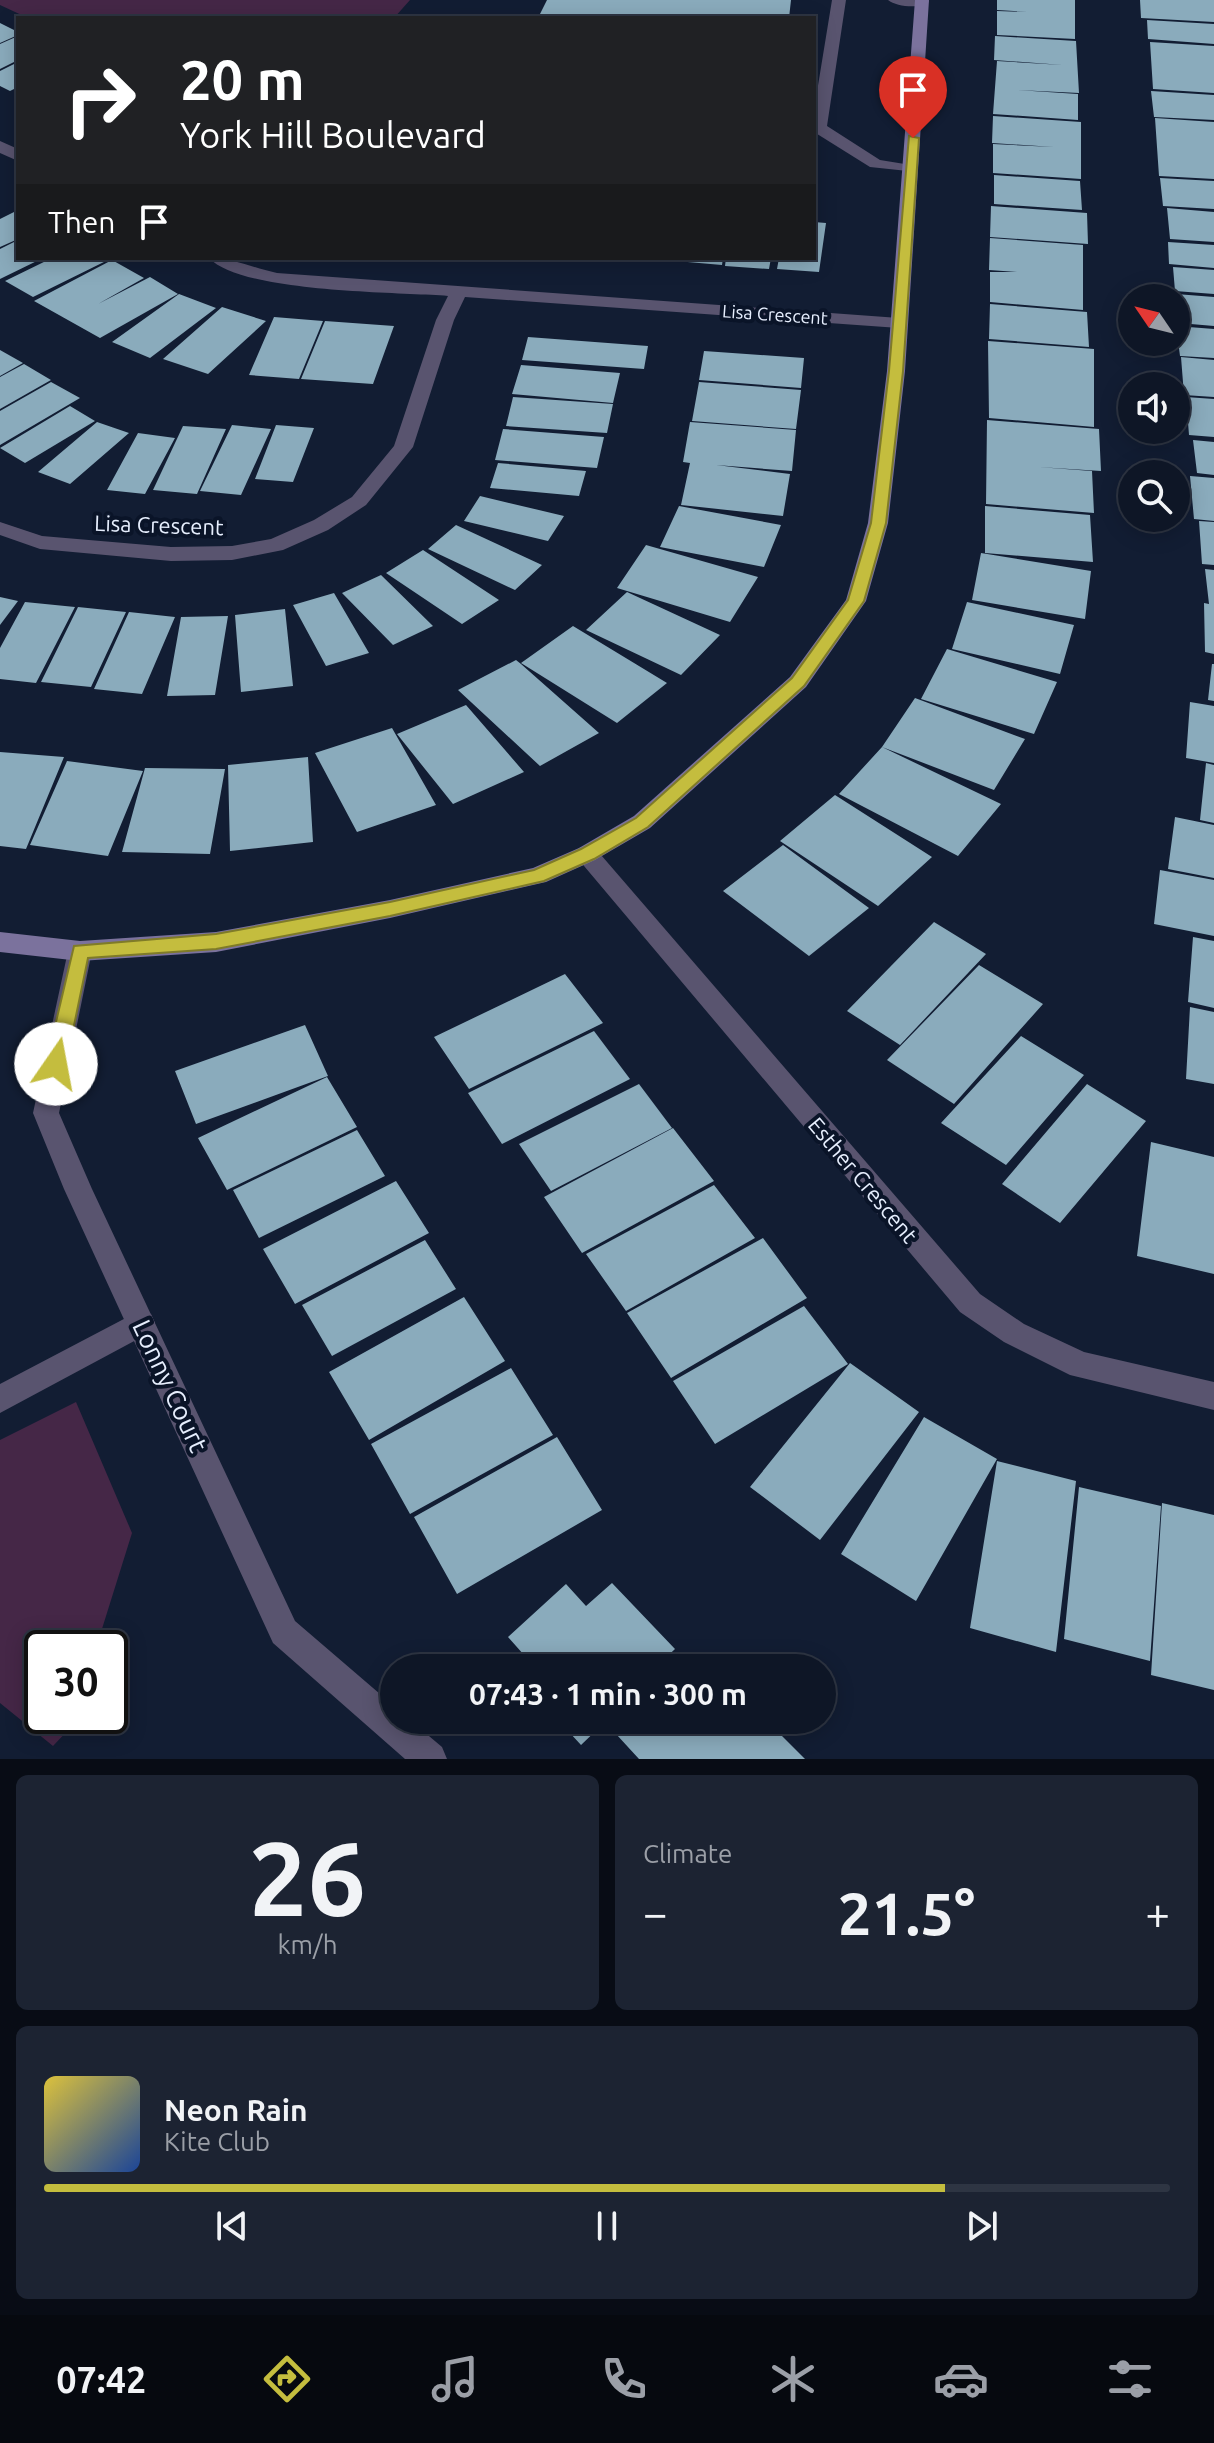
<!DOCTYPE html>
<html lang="en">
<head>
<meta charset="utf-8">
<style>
	:root { --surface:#0e1626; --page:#1c2332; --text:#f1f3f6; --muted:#9b9fa7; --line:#2e3543; --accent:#c4bd3e }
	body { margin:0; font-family:Ubuntu,sans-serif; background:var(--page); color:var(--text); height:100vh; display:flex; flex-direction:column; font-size:30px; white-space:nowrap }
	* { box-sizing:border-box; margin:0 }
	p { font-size:26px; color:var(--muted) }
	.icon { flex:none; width:44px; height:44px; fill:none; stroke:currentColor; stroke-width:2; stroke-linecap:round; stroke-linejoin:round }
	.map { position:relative; height:1759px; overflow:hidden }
	.side { display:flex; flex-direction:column; gap:16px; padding:16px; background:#080c15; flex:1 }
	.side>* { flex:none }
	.guide { position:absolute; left:16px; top:16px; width:800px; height:244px; border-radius:0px; box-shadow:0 4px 20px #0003,0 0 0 2px var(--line); background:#202124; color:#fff; overflow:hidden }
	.needle { width:52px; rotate:305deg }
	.buttons { position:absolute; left:1118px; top:284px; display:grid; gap:16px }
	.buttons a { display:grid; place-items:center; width:72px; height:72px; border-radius:50%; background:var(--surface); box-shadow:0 4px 20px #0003,0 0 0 2px var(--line); font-size:40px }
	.speed { position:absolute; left:24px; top:1630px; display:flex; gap:16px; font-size:40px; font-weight:700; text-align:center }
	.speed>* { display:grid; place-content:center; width:104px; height:104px; border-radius:50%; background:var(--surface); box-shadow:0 4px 20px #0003,0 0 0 2px var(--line); line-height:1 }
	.speed .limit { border:4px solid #111; border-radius:12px; background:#fff; color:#111 }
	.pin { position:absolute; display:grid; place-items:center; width:68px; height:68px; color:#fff; margin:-82px -34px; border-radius:50% 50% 50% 0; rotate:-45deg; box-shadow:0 0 8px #0007 }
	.pin .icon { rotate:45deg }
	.me { position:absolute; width:88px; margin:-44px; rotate:12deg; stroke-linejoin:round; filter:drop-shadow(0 0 6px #0008) }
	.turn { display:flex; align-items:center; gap:28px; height:168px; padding:0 32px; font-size:36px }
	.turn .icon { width:104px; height:104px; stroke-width:2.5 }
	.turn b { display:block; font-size:56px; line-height:68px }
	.then { display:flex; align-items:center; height:76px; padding:0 32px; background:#0003; gap:16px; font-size:30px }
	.big { font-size:60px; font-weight:600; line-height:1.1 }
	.side .tile { flex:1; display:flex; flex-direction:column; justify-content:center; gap:12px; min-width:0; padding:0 28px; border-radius:12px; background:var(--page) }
	.side .dial { align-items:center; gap:0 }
	.dial b { font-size:104px; line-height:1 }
	.song { display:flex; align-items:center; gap:24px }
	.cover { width:96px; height:96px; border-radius:12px; background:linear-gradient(135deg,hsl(50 70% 55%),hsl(220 70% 35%)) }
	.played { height:8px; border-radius:4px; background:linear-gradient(90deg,var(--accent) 80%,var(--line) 80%) }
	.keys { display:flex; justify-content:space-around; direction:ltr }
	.heat { display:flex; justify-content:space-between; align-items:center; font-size:44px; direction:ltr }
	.side .tiles { flex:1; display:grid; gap:16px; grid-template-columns:1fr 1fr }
	.tile:last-child { grid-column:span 2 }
	.trip { position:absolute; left:380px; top:1654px; width:456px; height:80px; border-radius:40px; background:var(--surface); box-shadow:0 4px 20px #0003,0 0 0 2px var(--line); font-weight:600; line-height:80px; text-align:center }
	.tab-bar { display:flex; height:128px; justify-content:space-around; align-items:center; background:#06090f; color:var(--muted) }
	.tab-bar .icon { width:56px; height:56px }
	.tab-bar .current { color:var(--accent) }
	.tab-bar b { font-size:36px; color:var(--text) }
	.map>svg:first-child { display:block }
	.green { fill:#452747 }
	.building { fill:#8aabbc }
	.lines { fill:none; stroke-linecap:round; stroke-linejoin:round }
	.lane { fill:#59546f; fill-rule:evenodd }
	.street { fill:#59546f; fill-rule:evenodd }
	.secondary { fill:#7b729d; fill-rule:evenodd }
	.route { fill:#c4bd3e; stroke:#7f7b28; stroke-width:2 }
	.labels { text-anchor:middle; stroke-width:8; stroke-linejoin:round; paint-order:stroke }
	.far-street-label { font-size:18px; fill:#e6eefd; stroke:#0a1428 }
	.street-label { font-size:22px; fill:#e6eefd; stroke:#0a1428 }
	.near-street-label { font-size:26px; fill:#e6eefd; stroke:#0a1428 }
</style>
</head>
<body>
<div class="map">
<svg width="1214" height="1759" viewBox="0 0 1214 1759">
	<rect width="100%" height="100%" fill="#121d33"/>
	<!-- green -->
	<path class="green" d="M0,0H410L394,18H28L0,5Z
		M76,1402L132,1533L96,1648H42V1716H75L72,1726L53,1746L0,1703V1440Z"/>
	<!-- building -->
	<path class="building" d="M547,0H791L789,18H538Z
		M997,0H1075V39L997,35V11L1028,12L997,10Z
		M1140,0H1214V22L1141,18Z
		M1147,20L1214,24V44L1148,39Z
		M0,23L18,32V35L0,43Z
		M18,36V60L0,69V44Z
		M995,36L1076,41L1079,93L1017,90L1078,94V120L993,114L997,61L1063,65L994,60Z
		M1150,42L1214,46V93L1153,89Z
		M18,62V87L10,91L0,86V71Z
		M1151,91L1214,95V120L1154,117Z
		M993,116L1081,122V179L993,173V144L1054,147L992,143Z
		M1155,118L1214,122V179L1159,176Z
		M994,175L1080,181L1082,210L994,204Z
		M1160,178L1214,181V209L1163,206Z
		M991,206L1087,213L1088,244L990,237Z
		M1167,208L1214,212V242L1170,239Z
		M18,210V239L0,247V219Z
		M814,222L826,223L819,272L777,269L779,258H814Z
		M990,238L1083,245V310L990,302V272H1017L989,270Z
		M18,240V258H43L0,279V249Z
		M1168,242L1214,245V268L1169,264Z
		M52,258H105L108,260L33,297L5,281Z
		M677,258H723L722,265L676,261Z
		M726,258H771L769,269L725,266Z
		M112,260L144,278L98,304L150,277L178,294L100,338L34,301Z
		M1173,267L1214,270V294L1175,291Z
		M179,294L216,308L150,358L112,342Z
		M1176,294L1214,297V326L1179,323Z
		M990,304L1087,312L1089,347L989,339Z
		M222,307L266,321L208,374L163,359Z
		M274,317L323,321L299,379L249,375Z
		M325,321L394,326L373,384L301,379Z
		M1176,326L1214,329V358L1180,356Z
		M528,337L648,346L644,369L522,360Z
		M988,341L1094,349V427L989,418Z
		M0,350L23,363L0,376Z
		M704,351L804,358L801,388L699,380Z
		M1181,357L1214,360V397L1184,395Z
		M24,364L51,380L0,409V377Z
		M521,365L620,373L613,403L512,394Z
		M51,382L80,398L0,445V411Z
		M699,382L801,390L796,429L692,421Z
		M513,397L613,404L607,433L506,426Z
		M1186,397L1214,399V437L1189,435Z
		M70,406L95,421L25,463L0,448Z
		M987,420L1099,429L1101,471L1038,467L1092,471L1094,513L986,504Z
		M97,422L129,433L70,484L38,472Z
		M690,422L796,430L792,471L716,465L790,474L783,516L681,505L690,463L683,462Z
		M232,425L271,429L241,495L200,491Z
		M276,425L314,428L293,482L255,479Z
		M183,426L226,429L197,494L153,490Z
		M503,429L604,437L597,468L495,460Z
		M138,433L175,438L145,494L107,490Z
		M1193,440L1214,442V475L1197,473Z
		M498,463L586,471L579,496L490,488Z
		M1190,476L1214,478V521L1194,519Z
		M480,496L564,516L548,541L464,521Z
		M679,506L781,525L764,567L660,547Z
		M985,506L1090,515L1093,562L985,553Z
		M1199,521L1214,522V565L1202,564Z
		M456,525L542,565L515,590L428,549Z
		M646,545L758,577L730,622L617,588Z
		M423,550L499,600L462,624L386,573Z
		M981,553L1091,571L1085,619L972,600Z
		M1205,569L1214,570V654L1205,652L1204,603L1209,604Z
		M381,575L433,626L393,645L342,593Z
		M627,592L720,635L681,675L586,630Z
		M334,593L369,653L326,666L293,605Z
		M0,597L18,601L0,625Z
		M25,602L75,607L36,683L0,679V648Z
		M967,602L1074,625L1060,674L952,649Z
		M78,607L126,612L91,687L41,682Z
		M285,609L293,686L241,692L235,615Z
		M129,612L175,617L142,694L94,689Z
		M228,616L215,695L167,696L181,617Z
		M573,626L667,683L617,723L521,663Z
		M947,649L1057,682L1034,734L921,699Z
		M516,660L521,664L599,733L540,766L458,690Z
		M1212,664H1214V701L1208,700Z
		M915,698L1025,739L994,790L882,747Z
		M1190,702L1214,706V763L1186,758Z
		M466,705L524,772L453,804L397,734Z
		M392,728L436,805L357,832L315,753Z
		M882,747L1001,804L958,856L839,794Z
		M0,752L64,757L26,849L0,846Z
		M308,757L313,842L230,851L228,765Z
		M67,761L143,771L108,856L30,845Z
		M1206,763L1214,765V823L1200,820Z
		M145,768L225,769L210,854L122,852Z
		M835,795L932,857L878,906L780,841Z
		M1175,817L1214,825V878L1168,869Z
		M783,845L869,908L809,956L723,891Z
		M1160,870L1214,880V936L1154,924Z
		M934,922L986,954L900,1045L847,1011Z
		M1193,937L1214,941V1008L1188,1002Z
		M979,965L1043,1004L954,1104L887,1060Z
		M565,974L603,1023L469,1089L434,1037Z
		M1190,1007L1214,1012V1084L1186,1079Z
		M305,1025L328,1076L196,1124L175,1071Z
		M594,1031L630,1079L502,1144L468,1093Z
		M1021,1036L1084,1075L1006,1165L941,1123Z
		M327,1077L357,1127L227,1190L198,1138Z
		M639,1084L672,1128L551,1191L519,1144Z
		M1087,1084L1146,1121L1060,1223L1002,1184Z
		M673,1128L714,1181L582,1253L544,1197Z
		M357,1130L385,1176L259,1238L233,1190Z
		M1151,1142L1214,1157V1274L1137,1256Z
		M396,1181L429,1233L295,1304L263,1249Z
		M714,1185L755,1238L626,1311L586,1254Z
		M763,1238L807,1298L671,1378L627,1313Z
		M425,1240L456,1289L332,1356L302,1305Z
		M464,1297L505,1361L369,1440L329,1372Z
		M804,1306L848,1364L715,1444L673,1381Z
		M850,1363L919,1412L820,1540L750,1487Z
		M511,1368L553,1435L410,1514L371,1444Z
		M924,1417L997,1459L916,1601L841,1554Z
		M557,1437L602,1510L457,1594L414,1517Z
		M997,1461L1076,1481L1056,1652L970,1628Z
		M1079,1487L1161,1506L1150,1661L1064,1639Z
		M1162,1503L1214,1515V1690L1151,1675Z
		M612,1583L675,1649L655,1668H527L532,1664L508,1637L566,1584L586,1606Z
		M558,1720H749L761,1733L770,1724L805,1759H639L605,1722L581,1745Z"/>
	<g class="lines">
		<!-- lane -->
		<path class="lane" d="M832,0H846L827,126L880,160L917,166V172L870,167L814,132V110Z
			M888,0H928L929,2C920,9 897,7 888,0Z
			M141,1310L151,1314L155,1323L151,1332L0,1413V1384Z"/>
		<!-- street -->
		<path class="street" d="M0,141L18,149V161L0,153Z
			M209,258C234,258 253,268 277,273L899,318L908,323L899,328L465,297L454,320L413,447L366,505L328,530L283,550L232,560L171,561L40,549L0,535V522L42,536L171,547L232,546L271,539L314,520L352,497L394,446L436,320L448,296C397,292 242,293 209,258Z
			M587,845L595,848L980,1294L1024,1324L1084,1352L1214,1382V1410L1070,1375L1004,1342L960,1312L579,860L575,854L579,848Z
			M80,941L89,944L92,951L59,1113L92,1189L295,1621L394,1706V1720H410L442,1747L447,1759H405L273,1643L64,1189L33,1113L68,951L71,944Z"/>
		<!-- secondary -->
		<path class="secondary" d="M915,0H929L905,371L888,523L866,601L806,687L650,828L595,860L546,882L390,918L216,952L80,961L0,952V932L80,941L216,932L390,900L533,868L579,848L634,816L790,677L846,600L868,523L887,371Z"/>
	</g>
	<!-- route -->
	<path class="route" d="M909,136L919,138L903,371L886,523L864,601L804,686L648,827L594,859L544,881L390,916L216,949L88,958L66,1064L63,1069H49L46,1064L74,946L216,934L390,902L534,870L581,849L636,818L792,678L848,600L871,523L889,371Z"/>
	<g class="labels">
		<!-- far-street labels -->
		<g class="far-street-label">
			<text transform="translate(775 315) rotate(4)" y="6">Lisa Crescent</text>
		</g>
		<!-- street labels -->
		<g class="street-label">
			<text transform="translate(159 525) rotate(2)" y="8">Lisa Crescent</text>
			<text transform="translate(863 1180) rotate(50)" y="8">Esther Crescent</text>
		</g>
		<!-- near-street labels -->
		<g class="near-street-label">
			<text transform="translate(170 1386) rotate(65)" y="9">Lonny Court</text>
		</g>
	</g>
</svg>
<div class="buttons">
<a><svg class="needle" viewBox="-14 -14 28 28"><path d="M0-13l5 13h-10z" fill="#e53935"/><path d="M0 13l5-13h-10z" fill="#9b9fa7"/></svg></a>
<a><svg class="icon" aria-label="sound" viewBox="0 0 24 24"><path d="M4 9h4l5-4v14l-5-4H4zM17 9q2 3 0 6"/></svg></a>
<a><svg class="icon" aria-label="search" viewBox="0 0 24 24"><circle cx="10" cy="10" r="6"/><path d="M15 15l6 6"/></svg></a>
</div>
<div class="speed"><div class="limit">30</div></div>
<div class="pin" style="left:913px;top:138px;background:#d93025"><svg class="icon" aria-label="arrive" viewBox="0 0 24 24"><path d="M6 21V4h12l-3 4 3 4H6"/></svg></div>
<svg class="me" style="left:56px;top:1064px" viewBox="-20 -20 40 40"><circle r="19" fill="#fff"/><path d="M0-13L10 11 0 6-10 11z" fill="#c4bd3e"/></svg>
<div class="trip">07:43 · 1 min · 300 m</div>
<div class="guide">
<div class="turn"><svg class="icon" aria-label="right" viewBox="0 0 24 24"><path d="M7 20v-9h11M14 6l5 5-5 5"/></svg><div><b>20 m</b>York Hill Boulevard</div></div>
<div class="then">Then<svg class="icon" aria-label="arrive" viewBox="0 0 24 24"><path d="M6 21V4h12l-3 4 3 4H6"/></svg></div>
</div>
</div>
<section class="side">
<div class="tiles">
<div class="tile dial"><b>26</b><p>km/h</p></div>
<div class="tile"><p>Climate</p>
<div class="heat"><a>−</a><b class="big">21.5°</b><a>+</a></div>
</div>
<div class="tile">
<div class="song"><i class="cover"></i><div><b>Neon Rain</b><p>Kite Club</p></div></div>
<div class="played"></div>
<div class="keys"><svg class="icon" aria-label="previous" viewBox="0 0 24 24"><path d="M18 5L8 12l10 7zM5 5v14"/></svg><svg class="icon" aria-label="pause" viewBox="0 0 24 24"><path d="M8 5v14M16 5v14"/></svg><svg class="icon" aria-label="next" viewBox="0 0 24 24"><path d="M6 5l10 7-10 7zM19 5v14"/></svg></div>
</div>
</div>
</section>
<nav class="tab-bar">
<b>07:42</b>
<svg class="icon current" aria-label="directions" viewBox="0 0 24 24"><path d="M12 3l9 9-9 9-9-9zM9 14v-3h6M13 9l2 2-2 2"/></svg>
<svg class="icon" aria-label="music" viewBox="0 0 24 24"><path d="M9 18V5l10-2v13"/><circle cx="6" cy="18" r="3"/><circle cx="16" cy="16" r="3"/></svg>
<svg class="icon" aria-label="phone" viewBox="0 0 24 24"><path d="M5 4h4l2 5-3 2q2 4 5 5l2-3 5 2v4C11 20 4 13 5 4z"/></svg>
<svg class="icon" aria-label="climate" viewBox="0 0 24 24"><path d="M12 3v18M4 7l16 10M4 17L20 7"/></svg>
<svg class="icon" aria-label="car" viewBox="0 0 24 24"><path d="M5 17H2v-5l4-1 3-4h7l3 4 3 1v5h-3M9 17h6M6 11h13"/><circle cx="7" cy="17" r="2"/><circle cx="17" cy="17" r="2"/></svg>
<svg class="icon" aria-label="filters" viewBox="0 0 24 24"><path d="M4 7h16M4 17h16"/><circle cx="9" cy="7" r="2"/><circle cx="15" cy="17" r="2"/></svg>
</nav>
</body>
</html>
